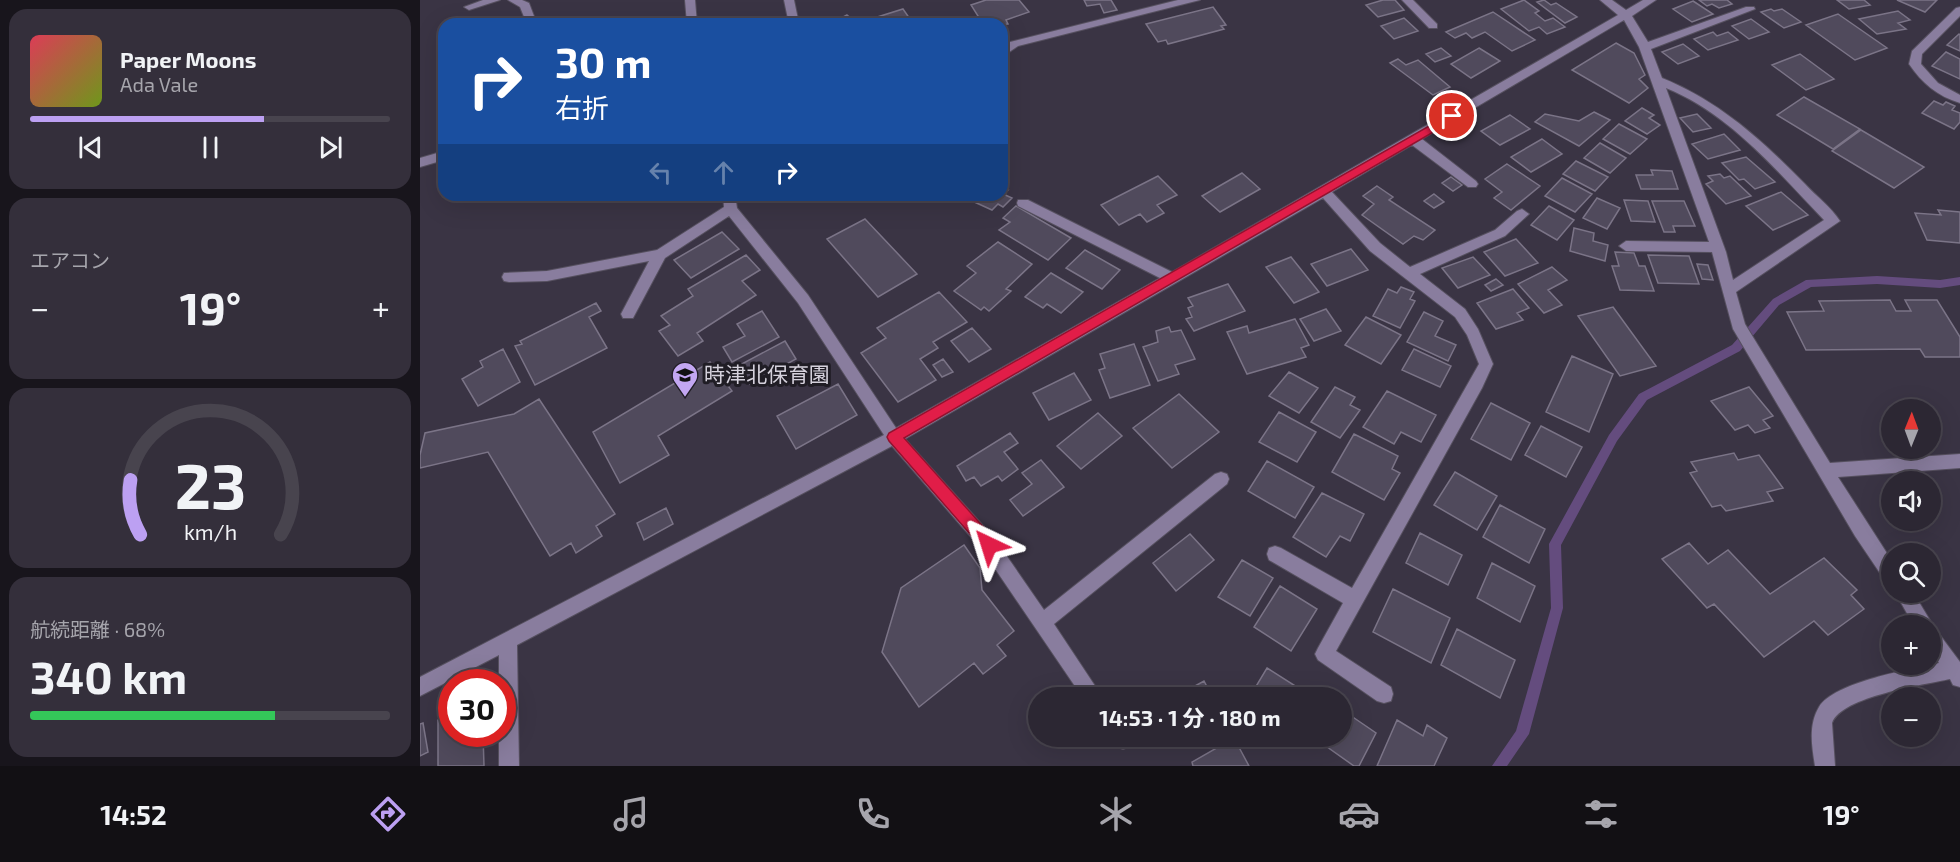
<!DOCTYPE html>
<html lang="ja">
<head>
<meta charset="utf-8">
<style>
	:root { --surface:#2c2733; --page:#342f3b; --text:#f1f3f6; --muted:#a6a5ac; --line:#48444e; --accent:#bca0f2 }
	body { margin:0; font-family:"Exo 2","Noto Sans JP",sans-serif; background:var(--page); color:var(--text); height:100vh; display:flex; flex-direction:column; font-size:22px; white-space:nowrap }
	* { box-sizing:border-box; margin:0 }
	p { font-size:20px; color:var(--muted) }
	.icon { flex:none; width:33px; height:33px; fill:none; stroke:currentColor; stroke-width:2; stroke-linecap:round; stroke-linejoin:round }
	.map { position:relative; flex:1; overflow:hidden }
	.panel { display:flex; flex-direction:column; gap:9px; padding:9px; background:#18151c; width:420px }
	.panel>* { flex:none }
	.guide { position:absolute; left:18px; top:18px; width:570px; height:183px; border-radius:18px; box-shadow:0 6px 24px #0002,0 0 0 2px var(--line); background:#1a4fa0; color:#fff; overflow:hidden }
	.needle { width:39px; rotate:1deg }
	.fabs { position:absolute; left:1461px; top:399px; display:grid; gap:12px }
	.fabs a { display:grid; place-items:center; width:60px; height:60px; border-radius:50%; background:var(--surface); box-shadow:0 6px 24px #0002,0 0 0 2px var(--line); font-size:30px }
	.speed { position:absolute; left:18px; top:669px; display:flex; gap:12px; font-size:30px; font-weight:700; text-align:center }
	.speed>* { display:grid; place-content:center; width:78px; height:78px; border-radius:50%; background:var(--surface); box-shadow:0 6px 24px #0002,0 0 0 2px var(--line); line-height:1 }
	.speed .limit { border:9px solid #d22; background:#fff; color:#111 }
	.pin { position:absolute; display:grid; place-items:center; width:51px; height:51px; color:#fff; margin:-26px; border:3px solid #fff; border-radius:50%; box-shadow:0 2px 6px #0007 }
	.me { position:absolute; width:66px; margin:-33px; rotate:319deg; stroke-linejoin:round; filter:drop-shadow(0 0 4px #0008) }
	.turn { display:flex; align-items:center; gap:21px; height:126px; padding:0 18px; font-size:27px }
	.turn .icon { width:78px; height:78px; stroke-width:2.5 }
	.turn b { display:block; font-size:42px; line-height:51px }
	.lanes { display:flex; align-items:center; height:57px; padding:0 18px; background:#0003; justify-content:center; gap:30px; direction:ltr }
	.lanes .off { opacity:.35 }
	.big { font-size:45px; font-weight:700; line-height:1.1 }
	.panel .widget { flex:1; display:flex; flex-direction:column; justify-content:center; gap:9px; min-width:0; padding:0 21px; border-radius:18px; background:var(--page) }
	.panel .dial { align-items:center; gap:0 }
	.dial svg { height:156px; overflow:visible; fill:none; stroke:var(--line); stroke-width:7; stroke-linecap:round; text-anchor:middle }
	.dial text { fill:var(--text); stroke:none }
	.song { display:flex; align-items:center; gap:18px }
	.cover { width:72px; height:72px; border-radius:9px; background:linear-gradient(135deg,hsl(350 70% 55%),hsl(80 70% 35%)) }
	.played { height:6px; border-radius:3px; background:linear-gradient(90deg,var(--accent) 65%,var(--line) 65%) }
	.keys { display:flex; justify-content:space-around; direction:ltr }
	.heat { display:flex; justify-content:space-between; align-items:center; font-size:33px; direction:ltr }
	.charge { height:9px; border-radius:4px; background:linear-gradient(90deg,#34c759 68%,var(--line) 0) }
	.trip { position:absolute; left:608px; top:687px; width:324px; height:60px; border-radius:30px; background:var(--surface); box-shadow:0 6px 24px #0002,0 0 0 2px var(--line); font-weight:700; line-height:60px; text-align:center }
	.tabs { display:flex; height:96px; justify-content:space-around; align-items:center; background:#121014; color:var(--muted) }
	.tabs .icon { width:42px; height:42px }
	.tabs .current { color:var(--accent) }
	.tabs b { font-size:27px; color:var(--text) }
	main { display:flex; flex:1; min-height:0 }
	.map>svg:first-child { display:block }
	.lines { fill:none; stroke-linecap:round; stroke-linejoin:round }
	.stream { fill:#644c7e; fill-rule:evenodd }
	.building { fill:#504a5c; stroke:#7b7487; stroke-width:1.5 }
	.minor-casing { stroke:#56505f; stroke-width:2 }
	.minor { fill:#897d9e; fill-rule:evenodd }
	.route { fill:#e11d48; stroke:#92132f; stroke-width:1.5 }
	.labels { text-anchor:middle; stroke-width:6; stroke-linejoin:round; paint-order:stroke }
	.poi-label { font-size:21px; fill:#d5d1dc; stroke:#201d25; text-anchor:start }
</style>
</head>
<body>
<main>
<section class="panel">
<div class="widget">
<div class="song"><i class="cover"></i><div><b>Paper Moons</b><p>Ada Vale</p></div></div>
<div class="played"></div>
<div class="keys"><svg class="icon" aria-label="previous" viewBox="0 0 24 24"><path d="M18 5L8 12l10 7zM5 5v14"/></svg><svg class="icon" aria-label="pause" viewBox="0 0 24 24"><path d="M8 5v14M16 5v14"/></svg><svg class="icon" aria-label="next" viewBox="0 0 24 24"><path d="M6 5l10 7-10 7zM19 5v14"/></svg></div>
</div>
<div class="widget"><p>エアコン</p>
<div class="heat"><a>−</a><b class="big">19°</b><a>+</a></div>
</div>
<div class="widget dial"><svg viewBox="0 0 100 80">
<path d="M14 69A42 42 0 1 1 86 69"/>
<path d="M14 69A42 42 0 0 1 9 41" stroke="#bca0f2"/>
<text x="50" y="56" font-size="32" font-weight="700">23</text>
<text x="50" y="72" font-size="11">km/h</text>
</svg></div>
<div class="widget"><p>航続距離 · 68%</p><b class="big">340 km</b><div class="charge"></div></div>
</section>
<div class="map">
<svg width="1540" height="766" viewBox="0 0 1540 766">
	<rect width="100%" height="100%" fill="#3a3444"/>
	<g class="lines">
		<!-- stream -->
		<path class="stream" d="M1457,276L1520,280L1540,277V285L1520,288L1457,284L1391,287L1359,305L1320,351L1227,400L1197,441L1141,545L1143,608L1109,734L1087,766H1072L1096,731L1131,608L1129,544L1189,435L1219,394L1312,345L1353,299L1386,280Z"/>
	</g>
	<!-- building -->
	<path class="building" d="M566,0H599L609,12L586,20L588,24L582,25L563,24L551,5Z
		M664,0H691L697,10L684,13L680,4L667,6Z
		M963,0H975L984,10L958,17L946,5Z
		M1104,0L1119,11L1115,13L1125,21L1133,18L1145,27L1127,34L1119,27L1109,31L1081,9Z
		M1124,0L1131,5L1136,3L1157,17L1145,23L1117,2Z
		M1279,0H1307L1312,4L1299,8L1292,4L1287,6Z
		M1417,0H1444L1450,5L1429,9Z
		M1477,0H1517L1505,12Z
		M1273,1L1293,14L1272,22L1253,9Z
		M793,7L806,25L801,26L804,29L748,44L746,40L738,42L726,24Z
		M483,9L490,19L483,21L485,24H454L451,19Z
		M1351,9L1354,11L1362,9L1381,22L1364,28L1341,12Z
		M1478,11L1490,20L1478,23L1486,29L1457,34L1439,19Z
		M1073,12L1115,40L1092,51L1065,32L1052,38L1046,33L1035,38L1026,32Z
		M1418,14L1467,48L1435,60L1386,25Z
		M427,15L438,24H410Z
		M984,18L998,31L974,39L961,26Z
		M1331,19L1349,32L1329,39L1312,26Z
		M1293,32L1297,36L1308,32L1318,40L1288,50L1274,39Z
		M1539,34L1540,35V51L1527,45Z
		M1196,43L1214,53L1225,75L1219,79L1228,88L1209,103L1152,70Z
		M1263,44L1279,56L1258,64L1242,52Z
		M1021,48L1031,56L1015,62L1006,54Z
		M1059,48L1080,61L1051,78L1031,64Z
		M1526,52L1540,59V79L1512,66Z
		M1380,54L1414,79L1386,90L1352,65Z
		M978,59L986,65L998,60L1030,87L1013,95L970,63Z
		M1384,97L1440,129L1413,149L1357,115Z
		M1514,101L1523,105L1526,102L1535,106L1532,110L1540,113V122L1534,129L1502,113Z
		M1222,108L1234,115L1229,118L1240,125L1227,134L1205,121Z
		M1174,112L1190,120L1159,146L1115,122L1125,114L1159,121Z
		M1277,114L1291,128L1273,132L1260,118Z
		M1090,115L1110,129L1080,145L1061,131Z
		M1199,124L1227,139L1210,154L1183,139Z
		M1441,130L1504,167L1474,188L1412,151Z
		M1304,134L1320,150L1288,159L1272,144Z
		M1122,139L1142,154L1111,172L1091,157Z
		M1180,143L1206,158L1190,173L1164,158Z
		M1326,157L1355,182L1335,189L1324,179L1319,180L1302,163Z
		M1156,161L1188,177L1175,191L1143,174Z
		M1087,164L1120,186L1091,210L1074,198L1082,192L1065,179Z
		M1231,170L1252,171L1258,189H1221L1216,175H1233Z
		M822,173L840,189L800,212L782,196Z
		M1300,174L1304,178L1310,176L1331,196L1306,204L1286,184L1293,181L1288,176Z
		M738,176L757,195L737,205L744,213L727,222L720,214L699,225L681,205Z
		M1031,177L1042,185L1033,191L1022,183Z
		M1142,178L1172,194L1155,212L1125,196Z
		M957,186L973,197L969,200L1015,230L1003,240L994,236L983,244L942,215L954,204L943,196Z
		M582,188L588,190L583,194L592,198L583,207L578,204L572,210L539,195H582Z
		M1361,192L1388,215L1353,230L1326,206Z
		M1014,194L1024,202L1014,208L1004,201Z
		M1177,198L1200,208L1187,229L1163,218Z
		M1204,200L1228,201L1235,222L1211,221Z
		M1232,201H1264L1275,226H1253L1255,232H1244Z
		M596,206L651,238L628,260L579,230L590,222L583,218Z
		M1129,206L1154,220L1137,240L1111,225Z
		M1518,210L1540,212V243L1507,240L1495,213L1521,215Z
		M445,219L497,274L458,297L407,239Z
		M1154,228L1174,233L1173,241L1188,245L1185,261L1150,251Z
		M302,232L319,249L271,278L254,260Z
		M1096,239L1118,263L1085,276L1064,252Z
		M578,242L612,264L586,289L591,291L569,311L564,307L561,310L534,291L556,273L547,266Z
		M931,249L948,270L907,286L891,264Z
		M665,250L700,270L682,289L646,268Z
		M1195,252L1214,253L1219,266H1225L1234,291L1200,290L1192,266H1199Z
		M326,255L340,270L322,281L336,295L277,333L283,341L258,356L239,331L250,325L241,316L273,296L268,289Z
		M1228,255L1269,256L1279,284L1238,283Z
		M871,257L899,292L874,303L846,267Z
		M1053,257L1070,275L1038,288L1022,268Z
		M1277,264L1288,265L1293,280L1282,279Z
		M1132,267L1147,280L1128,290L1142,305L1124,313L1098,284Z
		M631,273L663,292L641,313L627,304L623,308L605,297Z
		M1076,279L1083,285L1071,291L1065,285Z
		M808,284L825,311L774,331L766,319L772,317L768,308L773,306L768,298Z
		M981,287L994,292L990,299L995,301L980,328L953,316L968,289L977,293Z
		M1093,289L1109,308L1097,313L1103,320L1076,329L1057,303Z
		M519,292L547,322L513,342L518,348L500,359L516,380L478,402L441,353L466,338L457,328Z
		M1470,300L1476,311H1491L1485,300H1517L1540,337V357H1505L1500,349L1386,350L1367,312L1404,311L1399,301Z
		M176,303L181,311L169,317L187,348L115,385L95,346L102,344L100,341Z
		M1193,307L1236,366L1200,376L1158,316Z
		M906,309L921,331L894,341L880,319Z
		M342,311L359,337L312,362L303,347L325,336L317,324Z
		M1004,312L1023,321L1015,336L1036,345L1028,361L987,342Z
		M946,317L981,335L961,364L925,345Z
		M875,319L889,345L881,348L886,357L827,374L807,332L827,326L829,333Z
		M749,327L751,332L761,330L775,359L755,365L759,374L738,381L723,347L738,342L736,331Z
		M552,328L571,349L549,362L531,341Z
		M365,341L376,359L330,384L318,366Z
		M714,344L730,385L690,398L679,370L685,368L680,354Z
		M83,349L100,382L58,406L42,379L63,367L60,361Z
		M994,349L1031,366L1020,387L982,370Z
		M1152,356L1193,374L1169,432L1126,412Z
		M523,359L533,372L522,377L513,365Z
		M290,362L312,391L238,436L249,455L200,483L173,432Z
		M869,372L898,388L879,413L849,396Z
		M654,373L671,400L629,420L613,393Z
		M418,384L437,415L376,449L357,416Z
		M915,387L935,397L930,405L940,410L920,438L891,422Z
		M1329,387L1353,416L1343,420L1350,428L1335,433L1328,425L1315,430L1291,401Z
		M967,391L1016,415L1001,442L981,432L974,444L943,427Z
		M759,394L799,432L752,468L713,428Z
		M119,399L195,514L176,526L182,536L156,553L151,543L130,556L68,452L0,468V455L5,433L94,414Z
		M1071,403L1110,423L1091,460L1051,439Z
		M859,412L896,432L877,462L839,442Z
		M678,413L702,436L661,469L637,446Z
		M1121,426L1162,447L1146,477L1105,455Z
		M590,433L598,443L584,452L598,469L582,481L578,476L561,486L554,477L546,481L537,466Z
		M934,434L978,456L972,469L980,473L964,500L912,472Z
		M1314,453L1318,460L1339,455L1363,488L1347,492L1353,501L1306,511L1301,505L1292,507L1270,473L1277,471L1271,462Z
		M621,460L644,487L603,516L590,500L612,484L602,473Z
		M847,461L894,487L875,518L828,491Z
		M1035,472L1077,496L1057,530L1014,505Z
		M902,493L944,514L930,541L920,536L906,557L873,537Z
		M1080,505L1125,529L1109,563L1063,537Z
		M246,508L253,524L224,540L217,523Z
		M1000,533L1042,555L1028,585L986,563Z
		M770,534L794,560L756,591L733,563Z
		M1269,543L1288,564L1308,550L1350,594L1404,558L1437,590L1431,595L1444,609L1408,635L1394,621L1344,657L1294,604L1287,608L1242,559Z
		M544,545L560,568L562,590L594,631L577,645L586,656L563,674L554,663L499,707L462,652L481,588Z
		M822,560L853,578L830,616L798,597Z
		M1072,563L1115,586L1100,622L1057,598Z
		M860,586L897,609L871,651L834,627Z
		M973,589L1030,618L1011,663L953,632Z
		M1037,629L1095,660L1080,698L1021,665Z
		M847,668L891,696V698H829Z
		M784,681L793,698H753Z
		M921,709L956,733L939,766H934L893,737L921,736Z
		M32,715V734H63L64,766H18V720Z
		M977,720L1003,736L1007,725L1027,738L1014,766H957Z
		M3,723L8,752L0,756V724Z
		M814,738L829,766H773L772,762Z"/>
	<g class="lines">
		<!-- minor casing -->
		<g class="minor-casing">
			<path id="minor" d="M63,0H80L49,10L44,7Z
				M88,0H102L109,3L117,24H107L100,7Z
				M265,0H275L277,24H267Z
				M364,0H374L379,24H369Z
				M758,0H780L598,46L582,57V48L590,42Z
				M982,0H993L1017,24V28H1009Z
				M1180,0H1192L1206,10L1223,0H1236L1212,16L1228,42L1326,7H1334L1335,9L1231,49L1242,78C1299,101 1342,140 1385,184C1396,196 1411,207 1420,221L1316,292L1325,324L1410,463L1540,454V468L1418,477L1472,561V584L1466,582L1435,536L1313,329L1292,252L1206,251L1199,246L1206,241L1289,242L1219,47L1204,20L1002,139L1056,181L1058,184L1056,187H1048L992,145L912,192L960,243L990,267L1075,230L1097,211L1102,209L1109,214L1085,236L1000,274L1045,309L1058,329L1073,364L1062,388L916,651L971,687L973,694L971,701L964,703L957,701L898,660L895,654L898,648L923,603L849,560L847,554L849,548L855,546L861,548L932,588L1059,364L1047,335L1035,317L950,251L903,198L485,439L575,539L624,610L795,474L801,472L807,474L809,479L807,484L634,624L683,698H663L563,551L472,446L97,645L99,766H79V734H82V682H79V655L0,696V677L464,435L378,303L309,216L245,258L213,318H203L201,314L229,261L127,281L89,282L84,281L82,277L84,273L127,271L237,250L304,207L303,195H315L317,208L388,295L476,428L740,278L598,206L597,203L598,200H608L752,272L1198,15ZM1246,88C1310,114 1357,171 1404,220L1313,280L1306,252Z
				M1540,7V16L1502,54L1501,64L1518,83L1540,95V103C1517,96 1502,83 1489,64L1492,51L1536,8Z
				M24,151V160L0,167V158Z
				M241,195H254L247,201L242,199Z
				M1475,592H1493L1514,627L1540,662V687L1533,685L1530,679C1504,685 1422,696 1412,723L1415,766H1395C1392,747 1388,725 1399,707C1414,682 1491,669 1519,663L1510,650V626H1494Z
				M692,736H712L713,739L710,746L703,749L696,746Z"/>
		</g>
		<!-- minor -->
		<use href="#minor" class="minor"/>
	</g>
	<!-- route -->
	<path class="route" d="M1032,113L1036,114V119L484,438L575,540L577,545L575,550L569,552L564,550L469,441L467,437L469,433Z"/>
	<!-- icons -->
	<defs>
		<g id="school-pin" transform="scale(1.35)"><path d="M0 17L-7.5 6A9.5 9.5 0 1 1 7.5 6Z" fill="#c3a7f2" stroke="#201d25"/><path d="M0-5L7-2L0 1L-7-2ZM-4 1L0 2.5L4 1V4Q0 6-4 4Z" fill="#111"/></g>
	</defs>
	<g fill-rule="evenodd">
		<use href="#school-pin" x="265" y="375"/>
	</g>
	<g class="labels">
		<!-- poi labels -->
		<g class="poi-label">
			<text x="284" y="382">時津北保育園</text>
		</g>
	</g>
</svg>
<div class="fabs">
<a><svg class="needle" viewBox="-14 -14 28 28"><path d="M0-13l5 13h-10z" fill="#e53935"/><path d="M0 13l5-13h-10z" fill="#a6a5ac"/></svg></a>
<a><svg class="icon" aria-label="sound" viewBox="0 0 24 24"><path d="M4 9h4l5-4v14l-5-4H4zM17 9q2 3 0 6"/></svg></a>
<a><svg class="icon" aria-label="search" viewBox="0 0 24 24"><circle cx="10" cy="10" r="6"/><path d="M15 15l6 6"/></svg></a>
<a>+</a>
<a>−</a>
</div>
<div class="speed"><div class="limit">30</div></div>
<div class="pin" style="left:1032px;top:116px;background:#d93025"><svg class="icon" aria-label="arrive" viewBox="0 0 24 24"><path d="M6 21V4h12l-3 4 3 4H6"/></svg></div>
<svg class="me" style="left:569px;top:545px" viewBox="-20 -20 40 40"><path d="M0-17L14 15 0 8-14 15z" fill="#e11d48" stroke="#fff" stroke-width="4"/></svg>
<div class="trip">14:53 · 1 分 · 180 m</div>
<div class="guide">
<div class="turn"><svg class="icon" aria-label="right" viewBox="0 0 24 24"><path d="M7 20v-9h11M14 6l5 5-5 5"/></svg><div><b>30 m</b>右折</div></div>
<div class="lanes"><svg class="icon off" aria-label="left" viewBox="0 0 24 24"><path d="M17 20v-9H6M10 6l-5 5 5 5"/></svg><svg class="icon off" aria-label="ahead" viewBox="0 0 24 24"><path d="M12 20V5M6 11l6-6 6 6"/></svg><svg class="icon" aria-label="right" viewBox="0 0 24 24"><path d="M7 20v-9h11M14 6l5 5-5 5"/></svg></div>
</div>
</div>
</main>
<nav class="tabs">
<b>14:52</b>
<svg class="icon current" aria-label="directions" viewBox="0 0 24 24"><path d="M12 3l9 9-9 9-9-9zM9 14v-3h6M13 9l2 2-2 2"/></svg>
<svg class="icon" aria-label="music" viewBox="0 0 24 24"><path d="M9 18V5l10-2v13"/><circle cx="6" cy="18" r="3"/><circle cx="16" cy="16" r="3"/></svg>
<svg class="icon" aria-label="phone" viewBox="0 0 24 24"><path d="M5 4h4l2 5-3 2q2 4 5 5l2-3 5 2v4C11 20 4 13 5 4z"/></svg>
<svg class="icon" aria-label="climate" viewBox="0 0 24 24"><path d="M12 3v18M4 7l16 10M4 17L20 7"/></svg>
<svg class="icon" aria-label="car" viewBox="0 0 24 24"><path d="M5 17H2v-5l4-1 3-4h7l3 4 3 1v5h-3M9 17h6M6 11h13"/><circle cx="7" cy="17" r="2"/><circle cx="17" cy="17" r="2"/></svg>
<svg class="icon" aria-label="filters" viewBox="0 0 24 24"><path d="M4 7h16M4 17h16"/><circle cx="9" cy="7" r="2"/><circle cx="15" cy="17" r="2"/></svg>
<b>19°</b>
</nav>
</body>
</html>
